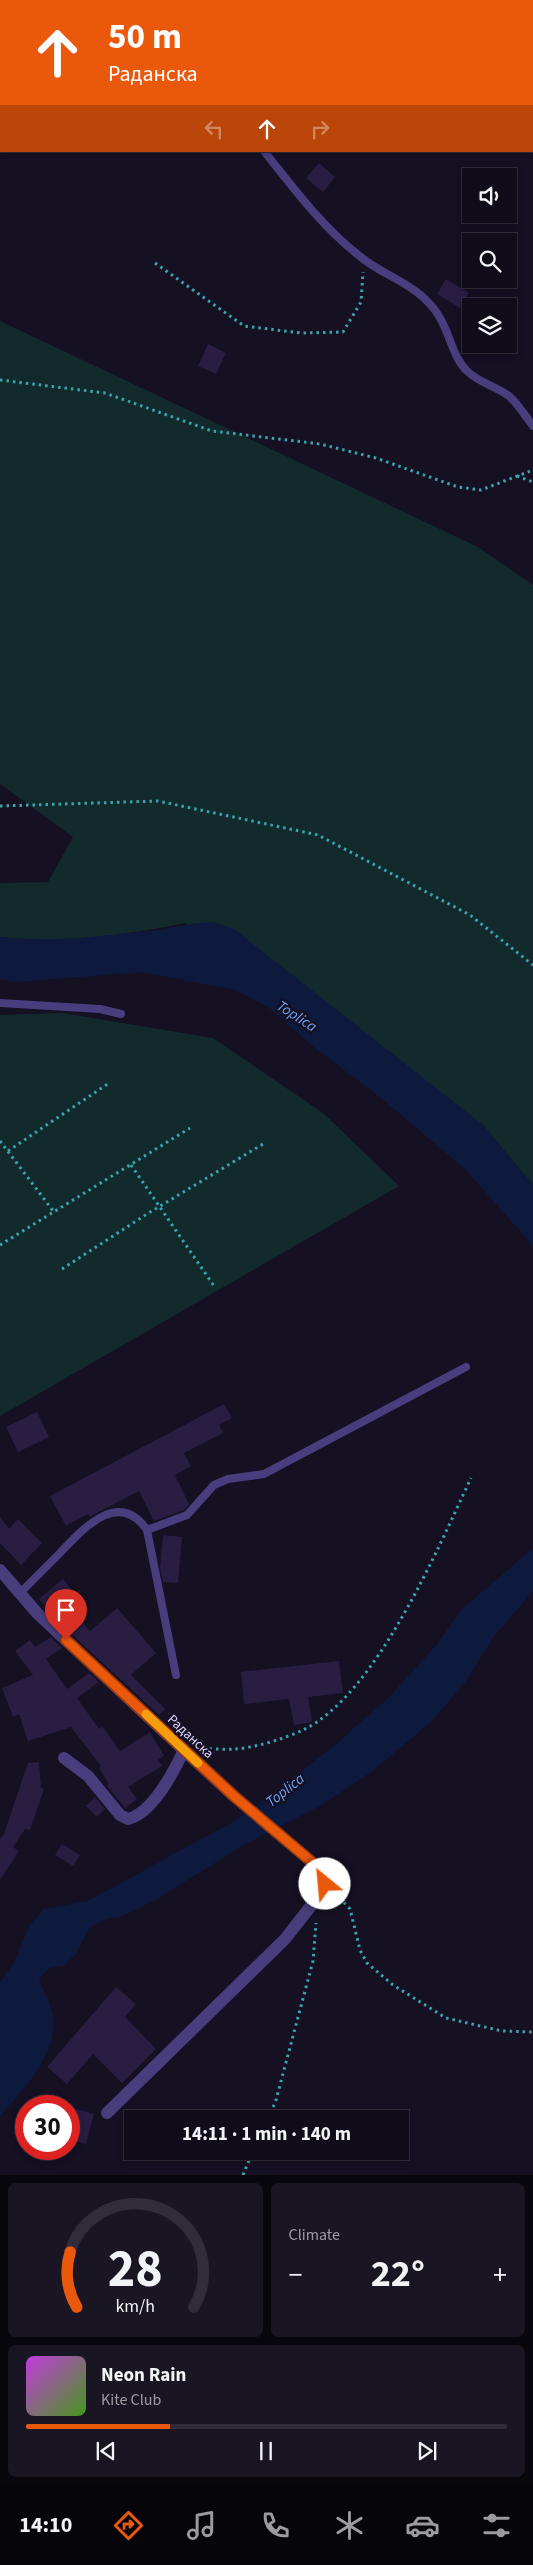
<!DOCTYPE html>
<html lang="en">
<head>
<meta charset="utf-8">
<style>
	:root { --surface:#100c1a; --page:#191523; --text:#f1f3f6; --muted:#9c9ba2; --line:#302c39; --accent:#ea580c }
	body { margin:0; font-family:"Source Sans 3",sans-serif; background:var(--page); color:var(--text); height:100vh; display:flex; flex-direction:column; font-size:19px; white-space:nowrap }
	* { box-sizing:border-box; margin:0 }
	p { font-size:16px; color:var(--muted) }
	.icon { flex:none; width:28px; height:28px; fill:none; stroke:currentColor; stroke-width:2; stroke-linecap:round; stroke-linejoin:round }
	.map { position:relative; height:2175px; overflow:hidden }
	.sheet { display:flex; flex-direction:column; gap:8px; padding:8px; background:#09070e; flex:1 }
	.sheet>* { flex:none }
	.banner { position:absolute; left:0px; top:0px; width:534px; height:152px; box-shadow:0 2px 8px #0003,0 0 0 1px var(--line); background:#ea580c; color:#fff; overflow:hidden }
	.controls { position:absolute; left:462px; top:168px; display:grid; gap:10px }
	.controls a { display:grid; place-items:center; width:55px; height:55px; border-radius:0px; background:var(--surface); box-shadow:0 2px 8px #0003,0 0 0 1px var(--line); font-size:25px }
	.speed { position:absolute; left:15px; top:2095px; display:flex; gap:10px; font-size:25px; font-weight:700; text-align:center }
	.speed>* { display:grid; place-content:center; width:65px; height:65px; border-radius:50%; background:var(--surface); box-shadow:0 2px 8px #0003,0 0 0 1px var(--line); line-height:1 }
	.speed .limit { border:8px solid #d22; background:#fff; color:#111 }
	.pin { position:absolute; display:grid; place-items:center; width:42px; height:42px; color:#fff; margin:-51px -21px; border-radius:50% 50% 50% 0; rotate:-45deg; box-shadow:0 0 5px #0007 }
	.pin .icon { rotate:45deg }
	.me { position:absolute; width:55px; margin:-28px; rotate:332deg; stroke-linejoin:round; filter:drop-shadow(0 0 4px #0008) }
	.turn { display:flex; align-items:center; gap:18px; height:105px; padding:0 25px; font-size:22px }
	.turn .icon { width:65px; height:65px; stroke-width:2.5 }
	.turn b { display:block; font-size:35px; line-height:42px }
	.lanes { display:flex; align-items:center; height:48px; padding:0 25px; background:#0003; justify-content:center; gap:25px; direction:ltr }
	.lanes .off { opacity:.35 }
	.big { font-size:38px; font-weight:700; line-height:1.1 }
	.sheet .widget { flex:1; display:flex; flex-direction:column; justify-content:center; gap:8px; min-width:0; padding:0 18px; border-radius:8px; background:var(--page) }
	.sheet .dial { align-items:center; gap:0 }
	.dial svg { height:130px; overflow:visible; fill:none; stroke:var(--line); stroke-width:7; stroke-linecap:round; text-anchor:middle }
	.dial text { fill:var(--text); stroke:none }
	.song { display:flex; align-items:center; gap:15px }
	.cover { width:60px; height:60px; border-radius:8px; background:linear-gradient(135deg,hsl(290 70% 55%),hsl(100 70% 35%)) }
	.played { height:5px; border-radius:2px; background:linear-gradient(90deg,var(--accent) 30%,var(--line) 30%) }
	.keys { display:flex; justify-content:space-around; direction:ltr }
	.heat { display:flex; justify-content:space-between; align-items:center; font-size:28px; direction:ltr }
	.sheet .tiles { flex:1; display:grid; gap:8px; grid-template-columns:1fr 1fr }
	.widget:last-child { grid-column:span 2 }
	.trip { position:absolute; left:124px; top:2110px; width:285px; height:50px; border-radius:0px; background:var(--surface); box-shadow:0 2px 8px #0003,0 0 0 1px var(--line); font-weight:700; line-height:50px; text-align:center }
	.dock { display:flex; height:80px; justify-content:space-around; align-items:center; background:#06050a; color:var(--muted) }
	.dock .icon { width:35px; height:35px }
	.dock .on { color:var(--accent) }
	.dock b { font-size:22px; color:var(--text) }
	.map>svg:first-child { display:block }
	.green { fill:#132a2c }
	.water { fill:#0e193e; fill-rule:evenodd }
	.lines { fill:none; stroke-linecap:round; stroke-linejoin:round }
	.river { stroke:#0e193e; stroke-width:30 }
	.building { fill:#291d42 }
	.path { stroke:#38a5ac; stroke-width:3; stroke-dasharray:2.5 4; stroke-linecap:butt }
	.lane { stroke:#483e7e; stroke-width:8 }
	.street { stroke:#483e7e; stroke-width:12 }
	.route-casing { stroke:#983908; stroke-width:12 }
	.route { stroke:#ea580c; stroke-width:9 }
	.slow { stroke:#f59e0b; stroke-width:9 }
	.labels { text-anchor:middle; stroke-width:5; stroke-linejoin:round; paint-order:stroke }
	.street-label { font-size:14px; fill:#ded4fc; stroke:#151022 }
	.water-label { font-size:15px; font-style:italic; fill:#6aa3f4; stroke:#151022 }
</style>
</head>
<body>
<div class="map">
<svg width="533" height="2175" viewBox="0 0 533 2175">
	<rect width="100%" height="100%" fill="#151022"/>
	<!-- green -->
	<path class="green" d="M0,321L478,547L533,585V1185L483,1125L185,923C129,935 56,944 0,937V883L48,882L73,837L0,784Z
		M63,1013L213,1038L323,1113L399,1186L0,1416V1015Z"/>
	<!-- water -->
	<path class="water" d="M213,922L234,929L483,1125L533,1185V1246L456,1155L311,1045L269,1008L235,990L142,972L19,982L0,979V937C49,943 100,936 149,931C171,928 190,923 213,922ZM364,1072L373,1073L429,1106L464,1142L461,1147L379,1088Z
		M533,1548V1591L495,1635L466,1681L433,1720L374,1770L320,1806L245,1844L159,1898L123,1916L104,1920L90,1927L76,1954L63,1966L49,1968L39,1980C44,1991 51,2004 53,2016C60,2051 21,2093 0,2116V1983L13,1964L30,1925L43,1909L88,1901L234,1821L268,1797L336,1744L389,1697L437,1644L460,1611Z"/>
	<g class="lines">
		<!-- river -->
		<path class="river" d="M345,1048L475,1158L533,1223"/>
	</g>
	<!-- building -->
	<path class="building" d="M319,163L335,177L323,192L306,178Z
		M446,279L469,293L460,308L437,294Z
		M208,344L226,353L216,374L198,366Z
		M224,1404L232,1418L219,1425L223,1433L184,1453L191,1466L175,1475L189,1504L184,1510L154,1521L139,1491L89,1517L88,1514L66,1526L50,1496Z
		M37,1412L49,1437L18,1452L6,1427Z
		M0,1517L9,1529L18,1519L42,1543L21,1565L0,1543Z
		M163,1535L182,1537L178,1583L163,1582L160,1567Z
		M63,1579L72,1590L61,1599L90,1631L117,1608L156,1653L131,1675L165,1709L159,1715L56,1620L39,1599Z
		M51,1637L62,1648L46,1659L67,1689L89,1673L99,1682L77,1698L99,1729L102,1726L120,1751L150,1732L164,1756L158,1760L162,1766L128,1787L137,1799L125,1808L107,1786L109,1784L99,1768L101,1766L71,1727L28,1741L19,1714L13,1717L2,1688L33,1675L15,1651L30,1640L35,1647Z
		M339,1661L343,1693L308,1697L312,1722L294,1725L289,1699L244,1704L241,1672Z
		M39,1762L41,1788L44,1789L30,1830L25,1829L13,1847L19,1851L0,1880V1839L4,1834L28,1763Z
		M95,1797L105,1809L97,1817L86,1806Z
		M62,1844L80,1855L73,1866L55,1855Z
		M116,1987L136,2004L125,2017L156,2049L122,2083L93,2054L67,2084L47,2067Z
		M76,2109L94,2114L86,2144L69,2139Z"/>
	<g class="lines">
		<!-- path -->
		<path class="path" d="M155,263L244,326L301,333L343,332L361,302L363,272
			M0,380L105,393L212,431L320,444L376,458L458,487L481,490L533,470
			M517,476L533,482
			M0,806L158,801L318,835L470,915L533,965
			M0,1141L54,1212
			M8,1151L109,1083
			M131,1165L214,1286
			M0,1245L190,1128
			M62,1269L147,1214L263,1144
			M203,1749C213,1748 224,1750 234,1749C255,1748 283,1739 303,1730C376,1695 437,1550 471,1478
			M335,1893L350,1909L360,1950L367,1963L393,1985L446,2018L502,2031L533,2032
			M268,2119L276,2100L313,1961L316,1923
			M243,2175L253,2151"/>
		<!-- lane -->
		<path class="lane" d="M264,151C294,189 323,228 362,258C382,274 410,283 428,302C450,324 449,353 467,371C479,383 496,386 509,396C518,404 526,417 533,426
			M0,1003L100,1009L121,1014
			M147,1530L187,1515L214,1485L228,1479L264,1474L466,1367
			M20,1593C33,1580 46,1567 59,1554C82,1530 118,1488 147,1530L176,1675"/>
		<!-- street -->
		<path class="street" d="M108,0L109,1
			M0,1570L37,1613L188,1754L235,1797L319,1868L324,1875L325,1884L318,1897L285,1939L107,2113
			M64,1758L88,1776L120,1815L128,1819C153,1813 174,1771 184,1750"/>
	</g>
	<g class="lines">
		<!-- route casing -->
		<g class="route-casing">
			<path id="route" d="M66,1640L235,1797L319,1868L324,1875L325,1884"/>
		</g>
		<!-- route -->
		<use href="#route" class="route"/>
		<!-- slow -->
		<path class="slow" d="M146,1714L198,1763"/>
	</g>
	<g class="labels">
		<!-- street labels -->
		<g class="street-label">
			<text transform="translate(191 1736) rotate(43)" y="5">Раданска</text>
		</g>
		<!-- water labels -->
		<g class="water-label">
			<text transform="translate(297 1016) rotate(33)" y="5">Toplica</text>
			<text transform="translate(285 1790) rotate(-38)" y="5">Toplica</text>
		</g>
	</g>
</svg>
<div class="controls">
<a><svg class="icon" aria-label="sound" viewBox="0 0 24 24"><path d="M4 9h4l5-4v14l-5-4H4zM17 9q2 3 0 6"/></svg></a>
<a><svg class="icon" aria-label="search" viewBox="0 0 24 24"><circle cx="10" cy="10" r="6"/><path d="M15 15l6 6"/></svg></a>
<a><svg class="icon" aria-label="layers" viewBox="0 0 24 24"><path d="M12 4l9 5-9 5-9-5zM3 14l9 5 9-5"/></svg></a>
</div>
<div class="speed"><div class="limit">30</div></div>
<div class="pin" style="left:66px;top:1640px;background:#d93025"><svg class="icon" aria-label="arrive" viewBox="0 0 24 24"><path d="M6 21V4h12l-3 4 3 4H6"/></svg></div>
<svg class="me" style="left:325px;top:1884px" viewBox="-20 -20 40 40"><circle r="19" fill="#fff"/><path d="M0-13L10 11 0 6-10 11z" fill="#ea580c"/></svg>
<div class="trip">14:11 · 1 min · 140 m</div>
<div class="banner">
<div class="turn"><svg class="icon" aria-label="ahead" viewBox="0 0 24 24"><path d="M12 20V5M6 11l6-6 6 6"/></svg><div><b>50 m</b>Раданска</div></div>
<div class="lanes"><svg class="icon off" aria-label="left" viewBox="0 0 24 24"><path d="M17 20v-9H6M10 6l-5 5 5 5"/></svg><svg class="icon" aria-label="ahead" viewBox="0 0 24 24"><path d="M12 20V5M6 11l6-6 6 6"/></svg><svg class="icon off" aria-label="right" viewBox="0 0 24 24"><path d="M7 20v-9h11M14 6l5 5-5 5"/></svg></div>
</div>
</div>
<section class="sheet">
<div class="tiles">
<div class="widget dial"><svg viewBox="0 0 100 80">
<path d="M14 69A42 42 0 1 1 86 69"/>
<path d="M14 69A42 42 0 0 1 10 35" stroke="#ea580c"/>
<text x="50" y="56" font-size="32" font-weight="700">28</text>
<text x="50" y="72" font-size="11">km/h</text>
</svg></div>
<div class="widget"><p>Climate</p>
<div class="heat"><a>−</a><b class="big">22°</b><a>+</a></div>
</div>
<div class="widget">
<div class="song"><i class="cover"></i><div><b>Neon Rain</b><p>Kite Club</p></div></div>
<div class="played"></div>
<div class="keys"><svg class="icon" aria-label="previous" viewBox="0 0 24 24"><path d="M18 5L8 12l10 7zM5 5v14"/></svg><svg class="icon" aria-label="pause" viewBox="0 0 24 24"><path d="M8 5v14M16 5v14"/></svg><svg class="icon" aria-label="next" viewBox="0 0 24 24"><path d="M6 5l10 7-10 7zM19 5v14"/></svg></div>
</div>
</div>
</section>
<nav class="dock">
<b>14:10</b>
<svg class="icon on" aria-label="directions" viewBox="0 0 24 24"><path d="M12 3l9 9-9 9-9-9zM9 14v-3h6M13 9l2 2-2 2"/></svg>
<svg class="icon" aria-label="music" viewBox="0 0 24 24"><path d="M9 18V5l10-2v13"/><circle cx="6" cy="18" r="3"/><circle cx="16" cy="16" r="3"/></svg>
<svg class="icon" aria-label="phone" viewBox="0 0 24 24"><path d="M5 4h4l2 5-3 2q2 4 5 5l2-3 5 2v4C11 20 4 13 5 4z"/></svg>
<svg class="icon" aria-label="climate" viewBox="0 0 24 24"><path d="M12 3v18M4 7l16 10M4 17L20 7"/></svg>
<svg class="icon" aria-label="car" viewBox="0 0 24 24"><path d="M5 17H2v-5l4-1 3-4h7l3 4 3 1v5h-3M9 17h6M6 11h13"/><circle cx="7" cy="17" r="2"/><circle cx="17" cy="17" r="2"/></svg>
<svg class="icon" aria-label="filters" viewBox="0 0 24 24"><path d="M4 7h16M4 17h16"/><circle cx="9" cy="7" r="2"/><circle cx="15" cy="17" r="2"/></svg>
</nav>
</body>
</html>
